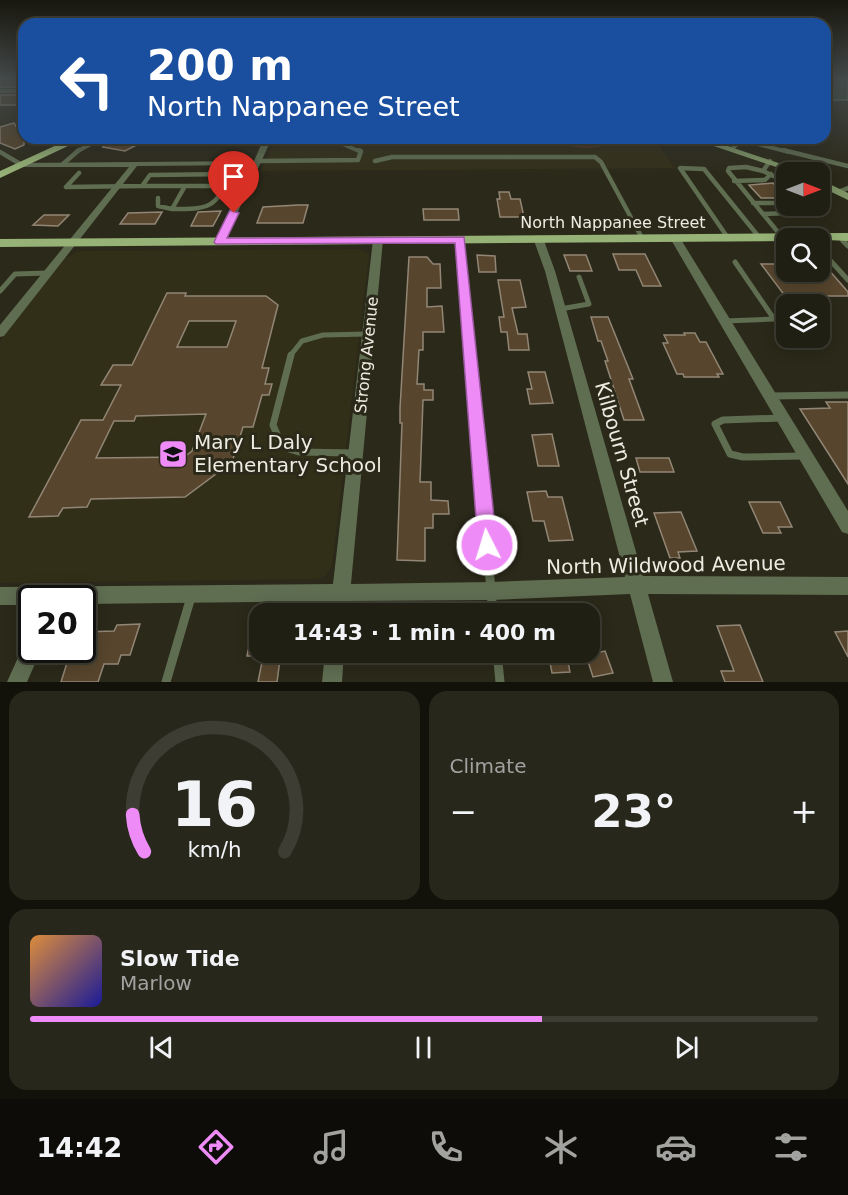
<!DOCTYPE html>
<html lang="en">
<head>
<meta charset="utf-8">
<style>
	:root { --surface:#201f13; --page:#28271c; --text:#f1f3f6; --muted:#a2a2a0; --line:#3d3d33; --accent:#ef8bf7 }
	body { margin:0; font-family:"DejaVu Sans",sans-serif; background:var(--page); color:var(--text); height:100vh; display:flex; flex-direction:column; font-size:22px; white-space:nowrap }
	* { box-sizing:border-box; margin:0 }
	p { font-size:20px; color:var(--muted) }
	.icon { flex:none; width:33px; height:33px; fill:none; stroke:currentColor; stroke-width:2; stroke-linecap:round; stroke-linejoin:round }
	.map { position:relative; height:682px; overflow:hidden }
	.drawer { display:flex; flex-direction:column; gap:9px; padding:9px; background:#12110a; flex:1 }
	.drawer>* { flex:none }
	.guide { position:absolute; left:18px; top:18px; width:813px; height:126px; border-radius:18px; box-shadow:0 3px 15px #0003,0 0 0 2px var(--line); background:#1a4fa0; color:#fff; overflow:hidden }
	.needle { width:39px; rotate:90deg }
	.fabs { position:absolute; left:776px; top:162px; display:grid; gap:12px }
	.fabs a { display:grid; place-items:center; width:54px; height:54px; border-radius:12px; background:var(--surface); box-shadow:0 3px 15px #0003,0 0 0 2px var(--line); font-size:30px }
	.speed { position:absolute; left:18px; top:585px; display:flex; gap:12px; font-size:30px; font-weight:700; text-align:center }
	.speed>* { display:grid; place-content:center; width:78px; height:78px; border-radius:50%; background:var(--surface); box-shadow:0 3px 15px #0003,0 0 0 2px var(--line); line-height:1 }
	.speed .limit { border:3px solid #111; border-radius:9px; background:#fff; color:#111 }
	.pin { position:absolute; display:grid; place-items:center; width:51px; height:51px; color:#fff; margin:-62px -26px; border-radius:50% 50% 50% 0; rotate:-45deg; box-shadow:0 0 6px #0007 }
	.pin .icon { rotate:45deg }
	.me { position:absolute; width:66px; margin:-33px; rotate:355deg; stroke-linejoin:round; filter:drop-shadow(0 0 4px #0008) }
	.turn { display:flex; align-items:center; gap:21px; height:126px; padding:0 30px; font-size:27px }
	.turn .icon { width:78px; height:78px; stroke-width:2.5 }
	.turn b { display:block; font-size:42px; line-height:51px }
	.big { font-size:45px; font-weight:700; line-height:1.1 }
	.drawer .widget { flex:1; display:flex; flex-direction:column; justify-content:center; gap:9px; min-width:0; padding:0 21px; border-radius:18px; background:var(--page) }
	.drawer .dial { align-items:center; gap:0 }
	.dial svg { height:156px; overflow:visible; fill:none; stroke:var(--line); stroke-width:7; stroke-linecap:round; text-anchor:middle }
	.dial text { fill:var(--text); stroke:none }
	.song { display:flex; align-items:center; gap:18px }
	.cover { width:72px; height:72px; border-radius:9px; background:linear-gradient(135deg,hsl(30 70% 55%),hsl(240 70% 35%)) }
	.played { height:6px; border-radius:3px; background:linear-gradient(90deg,var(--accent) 65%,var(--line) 65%) }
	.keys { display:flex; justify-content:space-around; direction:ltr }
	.heat { display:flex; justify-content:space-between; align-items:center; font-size:33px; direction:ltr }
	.drawer .tiles { flex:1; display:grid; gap:9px; grid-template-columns:1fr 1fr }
	.widget:last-child { grid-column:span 2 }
	.trip { position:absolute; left:249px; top:603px; width:351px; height:60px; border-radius:18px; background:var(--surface); box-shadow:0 3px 15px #0003,0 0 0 2px var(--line); font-weight:700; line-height:60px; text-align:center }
	.menu { display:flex; height:96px; justify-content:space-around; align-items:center; background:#0d0c08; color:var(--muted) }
	.menu .icon { width:42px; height:42px }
	.menu .current { color:var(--accent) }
	.menu b { font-size:27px; color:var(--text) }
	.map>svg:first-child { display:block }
	.built { fill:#322f18 }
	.green { fill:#4f362a }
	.water { fill:#314d3c; stroke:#6a7d6e; stroke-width:1.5 }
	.building { fill:#57452d; stroke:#928676; stroke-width:1.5; fill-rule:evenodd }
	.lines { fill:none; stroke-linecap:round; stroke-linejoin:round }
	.service-far4 { stroke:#5f6d51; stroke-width:4 }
	.service-far3 { stroke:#5f6d51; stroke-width:4.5 }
	.service-far2 { stroke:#5f6d51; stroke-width:5 }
	.service-far1 { stroke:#5f6d51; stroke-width:7 }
	.service { stroke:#5f6d51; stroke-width:9 }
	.minor { fill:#5f6d51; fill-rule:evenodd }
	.secondary { fill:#7e9466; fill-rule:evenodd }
	.primary { fill:#96b276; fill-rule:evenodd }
	.route { fill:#ef8bf7; stroke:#9b5aa1; stroke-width:1.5 }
	.labels { text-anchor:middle; stroke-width:6; stroke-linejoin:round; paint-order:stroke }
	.street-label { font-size:16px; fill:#eeece2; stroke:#2b2919 }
	.near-poi-label { font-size:20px; fill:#eeece2; stroke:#2b2919; text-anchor:start }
	.near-street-label { font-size:20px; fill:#eeece2; stroke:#2b2919 }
</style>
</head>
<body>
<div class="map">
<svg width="848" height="682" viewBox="0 0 848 682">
	<rect width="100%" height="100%" fill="#2b2919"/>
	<!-- built -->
	<path class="built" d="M276,138H654L674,168L261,171Z
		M359,249L369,254L332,566L325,576L317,579L0,583V341L65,258L80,251Z"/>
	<!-- green -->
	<path class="green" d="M543,138L583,142L619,138C599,154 565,148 543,138Z"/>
	<!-- water -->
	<path class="water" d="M825,79H848V100H825Z"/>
	<!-- building -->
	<path class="building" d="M0,79H24V87H0Z
		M0,95H24V105H0Z
		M14,123L17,128L24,127V145L15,149L0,143V127Z
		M116,138H150L125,151L103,147Z
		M773,183L786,198H761L749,185Z
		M499,192H509L511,199H520L524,217H500L497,199H500Z
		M298,205H308L303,223H257L263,207Z
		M423,209H458L459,220H424Z
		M221,211L213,226H191L198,212Z
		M162,212L155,224H120L128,213Z
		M44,215H69L58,226L33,225Z
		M613,254H645L661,286H643L636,270H619Z
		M477,255L495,256L496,272H479Z
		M564,255H586L592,271H570Z
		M409,257H427L433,264H440L441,288H427V307L442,306L444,332H423V350H419L417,384H424V390H433V400H423L420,482H431V500L448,501L449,514H433V528H425V561L397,560L402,423H400V408Z
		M761,264H786V272H819V269H828L848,292V296H820L827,304H791Z
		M498,280H520L526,307L512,308L518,334H527L529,350H509L507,332H501L499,317H504Z
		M167,293H186L185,296H266L278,305L262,368H269L265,384H272L269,395H262L253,427H243L232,462L185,497L91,499L87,507L63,508L58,516L29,517L81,420H103L121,385H101L113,365H132ZM189,321H236L227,347H177ZM206,414L192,451L184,457L96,458L114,421H134L136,416Z
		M591,317H608L633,379H629L644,420H624L605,361H608L601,341H598Z
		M684,333H695L700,342H706L723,374H717L719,377H684L683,374H677L663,343H668L664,335H685Z
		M528,372H545L553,403L530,404L527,389H532Z
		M826,402H848V484L800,409L830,408Z
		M552,434L559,466H538L532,435Z
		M636,458H669L674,472H640Z
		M546,491L548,497H562L573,540L549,541L544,521H533L527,492Z
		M749,502H780L792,527H778L781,533H763Z
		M681,512L697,551L678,552L680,558H670L654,513Z
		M255,615H260V656H247Z
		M140,624L130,655H121L118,664H104L98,682H61L71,650H82V632L114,631L117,625Z
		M740,625L763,682H725L721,671H734L717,626Z
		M848,631V657L835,632Z
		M605,651L613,673L593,677L586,655Z
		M264,652H281L277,682H258Z
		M391,652H433V663L391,664Z
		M548,652H566L570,672L552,673Z"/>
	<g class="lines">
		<!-- service-far4 -->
		<path class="service-far4" d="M0,91H24
			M329,138L361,152
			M732,149L741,140L789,152
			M76,152L102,138"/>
		<!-- service-far3 -->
		<path class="service-far3" d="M783,150L848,166
			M0,152L22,165
			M258,161L358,160L361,151L359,150
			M375,161L392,157H595L601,162L642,238
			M770,161L763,171L786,182
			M63,164L79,150
			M763,171L746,167L729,168L728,171L763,214
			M79,173L66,187L142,186
			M231,174C215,209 209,209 172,209L185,186H142L150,175Z
			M734,181L765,180L771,174
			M185,186H226
			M838,192L848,188
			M221,195H242
			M158,198V206L172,209
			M753,203H786
			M782,237L763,214L815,212L810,206
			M840,237L845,242
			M728,238L680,168L704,169L759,237
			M460,239V242"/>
		<!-- service-far2 -->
		<path class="service-far2" d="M460,241L470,356
			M843,241L848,246
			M819,248L848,280
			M0,291L15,274L47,273
			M560,309L589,304L579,277
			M725,321L774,319L735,262
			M290,356L302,341L323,335L368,334"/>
		<!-- service-far1 -->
		<path class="service-far1" d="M291,355L273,425L279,439L289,449L299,452L355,453
			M470,355L483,501
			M770,396L848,395
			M782,418L723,420L715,424L730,454L743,457L803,456"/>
		<!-- service -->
		<path class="service" d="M483,499L493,614
			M497,652L500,682
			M166,682L191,597"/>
		<!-- minor -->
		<path class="minor" d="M264,138H272L223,244L220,245L215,242L251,165L137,166L4,336L0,337V325L129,167H22L18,165L19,163L254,161Z
			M538,235L543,238L555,271L643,576L848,577V595L648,594L673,682H653L630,594L491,600L349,601L348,614H330L331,601L82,604V598H32V605H0V587L333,584L373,240L378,237L383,240L351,584L491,582L625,577L545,271L533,238Z
			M675,235L680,238L848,511V534L842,532L670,238Z
			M32,640V650H41L27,682H7L25,642Z
			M325,652H344L342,682H322Z"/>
		<!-- secondary -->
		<path class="secondary" d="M690,138H704L805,172H791Z
			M819,179L848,193V200L819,186Z"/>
		<!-- primary -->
		<path class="primary" d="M72,138H85L0,178V171Z
			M848,233V241L786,238V241L0,247V239Z"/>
	</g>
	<!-- sky -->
	<linearGradient id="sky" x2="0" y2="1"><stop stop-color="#18170e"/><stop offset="0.45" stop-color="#444949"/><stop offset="1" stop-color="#444949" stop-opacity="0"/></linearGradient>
	<rect width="848" height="175" fill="url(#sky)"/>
	<!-- route -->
	<path class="route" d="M230,210L239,213L227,238L464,237L497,545L494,552L487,555L481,552L478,545L455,243L216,244L214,242Z"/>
	<!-- icons -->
	<defs>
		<g id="school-square" transform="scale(1.5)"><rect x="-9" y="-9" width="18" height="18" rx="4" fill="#ef8bf7" stroke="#2b2919"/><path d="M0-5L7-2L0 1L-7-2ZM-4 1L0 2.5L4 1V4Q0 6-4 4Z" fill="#111"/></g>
	</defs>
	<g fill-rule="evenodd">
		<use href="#school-square" x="173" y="454"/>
	</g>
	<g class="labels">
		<!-- street labels -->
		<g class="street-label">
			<text x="613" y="228">North Nappanee Street</text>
			<text transform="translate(366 355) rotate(-84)" y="6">Strong Avenue</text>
		</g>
		<!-- near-poi labels -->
		<g class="near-poi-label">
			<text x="194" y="449">Mary L Daly<tspan x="194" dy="23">Elementary School</tspan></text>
		</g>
		<!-- near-street labels -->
		<g class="near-street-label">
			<text transform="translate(622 454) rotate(74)" y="7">Kilbourn Street</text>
			<text transform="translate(666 565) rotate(-1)" y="7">North Wildwood Avenue</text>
		</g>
	</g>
</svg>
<div class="fabs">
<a><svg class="needle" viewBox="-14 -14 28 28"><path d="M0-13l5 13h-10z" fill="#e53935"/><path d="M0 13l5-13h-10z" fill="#a2a2a0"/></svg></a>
<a><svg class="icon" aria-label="search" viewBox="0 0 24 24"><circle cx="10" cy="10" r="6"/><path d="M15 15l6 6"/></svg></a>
<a><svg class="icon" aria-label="layers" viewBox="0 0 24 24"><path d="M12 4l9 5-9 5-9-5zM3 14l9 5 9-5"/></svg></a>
</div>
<div class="speed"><div class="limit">20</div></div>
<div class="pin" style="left:234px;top:213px;background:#d93025"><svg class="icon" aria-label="arrive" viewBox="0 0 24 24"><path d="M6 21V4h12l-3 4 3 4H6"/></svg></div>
<svg class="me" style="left:487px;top:545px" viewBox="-20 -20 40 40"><circle r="17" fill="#ef8bf7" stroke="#fff" stroke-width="3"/><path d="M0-11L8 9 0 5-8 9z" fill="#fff"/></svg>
<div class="trip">14:43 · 1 min · 400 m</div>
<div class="guide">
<div class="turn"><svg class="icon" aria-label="left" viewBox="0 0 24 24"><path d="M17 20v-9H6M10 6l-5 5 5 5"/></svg><div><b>200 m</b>North Nappanee Street</div></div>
</div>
</div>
<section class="drawer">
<div class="tiles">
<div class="widget dial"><svg viewBox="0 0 100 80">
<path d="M14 69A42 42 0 1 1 86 69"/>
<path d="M14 69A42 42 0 0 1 8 50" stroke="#ef8bf7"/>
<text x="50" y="56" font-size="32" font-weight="700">16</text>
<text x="50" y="72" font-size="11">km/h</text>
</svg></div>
<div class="widget"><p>Climate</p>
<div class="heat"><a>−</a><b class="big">23°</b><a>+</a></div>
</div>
<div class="widget">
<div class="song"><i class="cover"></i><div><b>Slow Tide</b><p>Marlow</p></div></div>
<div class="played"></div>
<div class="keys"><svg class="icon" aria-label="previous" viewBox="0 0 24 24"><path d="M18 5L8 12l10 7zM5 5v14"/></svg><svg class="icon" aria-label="pause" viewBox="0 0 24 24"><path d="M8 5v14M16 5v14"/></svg><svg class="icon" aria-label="next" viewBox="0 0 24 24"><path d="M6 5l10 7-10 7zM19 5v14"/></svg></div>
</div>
</div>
</section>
<nav class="menu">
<b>14:42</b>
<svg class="icon current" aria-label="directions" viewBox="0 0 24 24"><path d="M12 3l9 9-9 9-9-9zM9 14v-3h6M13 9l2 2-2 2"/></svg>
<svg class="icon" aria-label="music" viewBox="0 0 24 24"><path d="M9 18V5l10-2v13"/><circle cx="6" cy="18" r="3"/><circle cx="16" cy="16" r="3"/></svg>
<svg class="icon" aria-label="phone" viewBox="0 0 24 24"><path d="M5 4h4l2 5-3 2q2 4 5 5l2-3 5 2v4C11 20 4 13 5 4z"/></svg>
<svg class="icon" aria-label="climate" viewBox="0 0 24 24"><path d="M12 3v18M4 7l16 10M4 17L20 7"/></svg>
<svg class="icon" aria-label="car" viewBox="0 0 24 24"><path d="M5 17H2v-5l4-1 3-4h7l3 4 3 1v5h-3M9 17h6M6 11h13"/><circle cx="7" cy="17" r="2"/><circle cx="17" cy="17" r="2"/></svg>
<svg class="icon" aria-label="filters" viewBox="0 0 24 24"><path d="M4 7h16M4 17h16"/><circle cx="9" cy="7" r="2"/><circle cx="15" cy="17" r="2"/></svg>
</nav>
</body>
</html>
